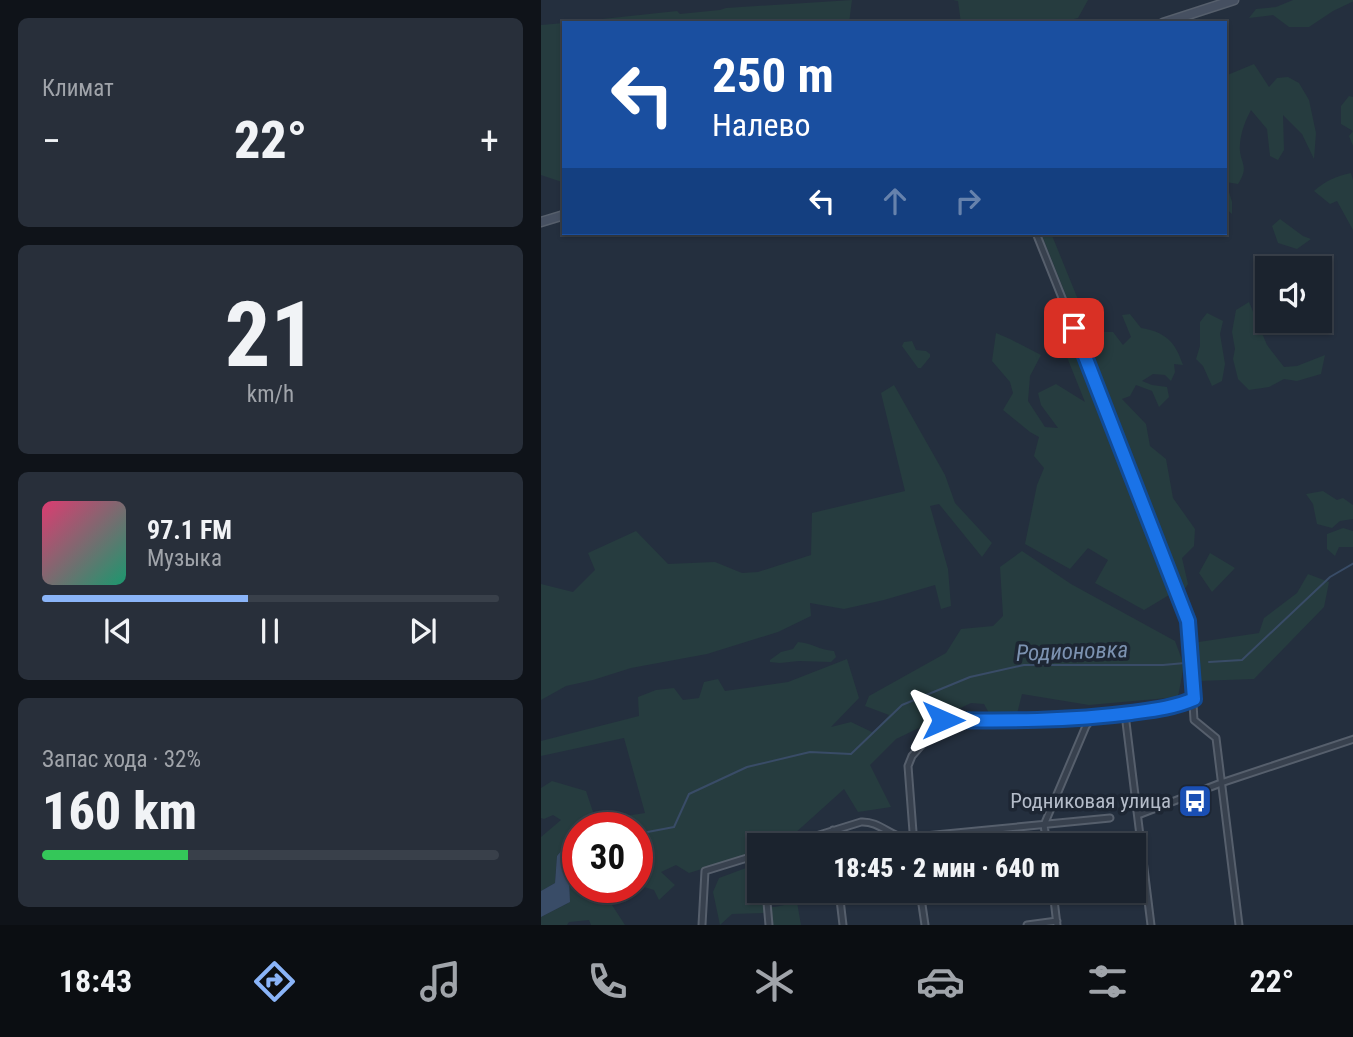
<!DOCTYPE html>
<html lang="ru">
<head>
<meta charset="utf-8">
<style>
	:root { --surface:#1b232e; --page:#282f3a; --text:#f1f3f6; --muted:#a0a4aa; --line:#39404a; --accent:#8ab4f8 }
	body { margin:0; font-family:"Roboto Condensed",sans-serif; background:var(--page); color:var(--text); height:100vh; display:flex; flex-direction:column; font-size:26px; white-space:nowrap }
	* { box-sizing:border-box; margin:0 }
	p { font-size:23px; color:var(--muted) }
	.icon { flex:none; width:38px; height:38px; fill:none; stroke:currentColor; stroke-width:2; stroke-linecap:round; stroke-linejoin:round }
	.map { position:relative; flex:1; overflow:hidden }
	.side { display:flex; flex-direction:column; gap:18px; padding:18px; background:#0f1319; width:541px }
	.side>* { flex:none }
	.guide { position:absolute; left:21px; top:21px; width:665px; height:214px; border-radius:0px; box-shadow:0 2px 5px #0004,0 0 0 2px var(--line); background:#1a4fa0; color:#fff; overflow:hidden }
	.controls { position:absolute; left:714px; top:256px; display:grid; gap:14px }
	.controls a { display:grid; place-items:center; width:77px; height:77px; border-radius:0px; background:var(--surface); box-shadow:0 2px 5px #0004,0 0 0 2px var(--line); font-size:35px }
	.speed { position:absolute; left:21px; top:812px; display:flex; gap:14px; font-size:35px; font-weight:700; text-align:center }
	.speed>* { display:grid; place-content:center; width:91px; height:91px; border-radius:50%; background:var(--surface); box-shadow:0 2px 5px #0004,0 0 0 2px var(--line); line-height:1 }
	.speed .limit { border:10px solid #d22; background:#fff; color:#111 }
	.pin { position:absolute; display:grid; place-items:center; width:60px; height:60px; color:#fff; margin:-30px; border-radius:14px; box-shadow:0 4px 10px #0006 }
	.me { position:absolute; width:77px; margin:-38px; rotate:90deg; stroke-linejoin:round; filter:drop-shadow(0 0 5px #0008) }
	.turn { display:flex; align-items:center; gap:24px; height:147px; padding:0 35px; font-size:32px }
	.turn .icon { width:91px; height:91px; stroke-width:2.5 }
	.turn b { display:block; font-size:49px; line-height:60px }
	.lanes { display:flex; align-items:center; height:66px; padding:0 35px; background:#0003; justify-content:center; gap:35px; direction:ltr }
	.lanes .off { opacity:.35 }
	.big { font-size:52px; font-weight:800; line-height:1.1 }
	.side .widget { flex:1; display:flex; flex-direction:column; justify-content:center; gap:10px; min-width:0; padding:0 24px; border-radius:10px; background:var(--page) }
	.side .dial { align-items:center; gap:0 }
	.dial b { font-size:91px; line-height:1 }
	.song { display:flex; align-items:center; gap:21px }
	.cover { width:84px; height:84px; border-radius:10px; background:linear-gradient(135deg,hsl(340 70% 55%),hsl(160 70% 35%)) }
	.played { height:7px; border-radius:4px; background:linear-gradient(90deg,var(--accent) 45%,var(--line) 45%) }
	.keys { display:flex; justify-content:space-around; direction:ltr }
	.heat { display:flex; justify-content:space-between; align-items:center; font-size:38px; direction:ltr }
	.charge { height:10px; border-radius:5px; background:linear-gradient(90deg,#34c759 32%,var(--line) 0) }
	.trip { position:absolute; left:206px; top:833px; width:399px; height:70px; border-radius:0px; background:var(--surface); box-shadow:0 2px 5px #0004,0 0 0 2px var(--line); font-weight:800; line-height:70px; text-align:center }
	.tabs { display:flex; height:112px; justify-content:space-around; align-items:center; background:#0b0e12; color:var(--muted) }
	.tabs .icon { width:49px; height:49px }
	.tabs .active { color:var(--accent) }
	.tabs b { font-size:32px; color:var(--text) }
	main { display:flex; flex:1; min-height:0 }
	.map>svg:first-child { display:block }
	.green { fill:#263c3f }
	.water { fill:#394c67 }
	.lines { fill:none; stroke-linecap:round; stroke-linejoin:round }
	.stream { stroke:#394c67; stroke-width:2 }
	.street-casing { stroke:#565f6c; stroke-width:9 }
	.secondary-casing { stroke:#565f6c; stroke-width:11 }
	.street { stroke:#38414e; stroke-width:5 }
	.secondary { stroke:#465061; stroke-width:8 }
	.route-casing { stroke:#114b97; stroke-width:18 }
	.route { stroke:#1a73e8; stroke-width:12 }
	.labels { text-anchor:middle; stroke-width:7; stroke-linejoin:round; paint-order:stroke }
	.poi-label { font-size:21px; fill:#b4bcc9; stroke:#1d2633; text-anchor:end }
	.water-label { font-size:23px; font-style:italic; fill:#7c92b1; stroke:#1d2633 }
</style>
</head>
<body>
<main>
<section class="side">
<div class="widget"><p>Климат</p>
<div class="heat"><a>−</a><b class="big">22°</b><a>+</a></div>
</div>
<div class="widget dial"><b>21</b><p>km/h</p></div>
<div class="widget">
<div class="song"><i class="cover"></i><div><b>97.1 FM</b><p>Музыка</p></div></div>
<div class="played"></div>
<div class="keys"><svg class="icon" aria-label="previous" viewBox="0 0 24 24"><path d="M18 5L8 12l10 7zM5 5v14"/></svg><svg class="icon" aria-label="pause" viewBox="0 0 24 24"><path d="M8 5v14M16 5v14"/></svg><svg class="icon" aria-label="next" viewBox="0 0 24 24"><path d="M6 5l10 7-10 7zM19 5v14"/></svg></div>
</div>
<div class="widget"><p>Запас хода · 32%</p><b class="big">160 km</b><div class="charge"></div></div>
</section>
<div class="map">
<svg width="813" height="925" viewBox="0 0 813 925">
	<rect width="100%" height="100%" fill="#242f3e"/>
	<!-- green -->
	<path class="green" d="M311,0L308,23H24L136,11L139,14L179,10L185,8Z
		M412,0H547L537,18L517,23H420L417,1Z
		M752,0H812L813,1L792,11L768,27H748L732,15L708,18L715,9L735,7Z
		M23,23V181L21,182L0,175V25Z
		M713,64L728,87L736,78L747,77L758,83L768,100L775,133L773,159L761,134L742,115L743,150L737,160L729,156L726,129L710,110C704,121 700,132 699,144C697,163 710,164 697,184L685,182L691,202V214L684,208V76Z
		M808,96L812,97V146L808,136L812,131L800,124V106Z
		M810,173L813,184L812,230L796,201L789,204L773,191C784,181 795,176 810,173Z
		M739,219L762,236L770,239L756,249L737,243L731,226Z
		M500,233H510L549,329L557,332H572L582,345L590,337L581,315L589,314L600,328C624,332 634,341 642,365L633,364L634,372L630,381L624,375L612,374L601,381L611,385L626,387L628,397L618,407L611,391L595,385L589,396L581,399L605,424L609,446L625,459L632,498L654,529L653,546L641,558L647,584L643,590Z
		M708,302L726,345L743,367L756,366L784,355L780,374L756,381L743,379L728,387L708,390L697,379L692,359L694,349L691,332L695,310Z
		M666,313L682,321L679,334L684,364L681,381L671,386L662,366L655,359L659,346V322Z
		M521,314L628,595L603,610L554,583L567,560L547,548L529,569L484,544L496,485L503,468L493,456L498,437L489,432L462,410L472,393L469,382L451,361L455,333L469,339L500,355L489,376L487,401L504,427L517,428L500,405L497,393L515,384L544,402L511,320Z
		M371,341L375,350L385,351L389,354V357L380,368H377L361,346L363,342Z
		M353,385L404,475L414,503L451,543L441,557L398,504L389,506L407,569L410,606L400,609L394,585L343,600L303,609L269,603L270,616L237,632L166,654L90,668L52,680L25,686L0,700V584L32,592L54,570L47,553L95,531L127,564L174,562L201,573L217,572L270,555L271,513L364,491L340,393Z
		M782,491L796,500L802,498L812,505V519L799,521L791,528L776,524L772,504L765,494Z
		M802,528L812,531V547H798L794,556L786,549V534Z
		M481,551L530,584L634,641L643,665L637,697L548,705L481,694L476,714L449,715L443,704L430,703L355,739L329,765L350,807L317,812L303,789L242,844L219,845V851L148,873L135,865L120,872L134,885L118,900L113,890L96,885V828H37V841L30,840L16,856L14,883L0,891V837L20,820L12,815L3,819L0,818V788L11,781L45,791L56,824L68,814L85,816L104,813L83,738L0,756V741L98,716L97,697L115,690L133,688L142,700L158,698L163,682L177,679L184,691L247,682L306,659L318,698L290,727L310,722L333,733L348,715L324,706L328,696L405,653L420,629L452,626L462,616L459,567Z
		M669,553L694,568L671,592L658,573Z
		M767,574L788,582L783,607L713,679L657,681L651,643L718,633L723,618L756,593Z
		M257,642C272,643 277,650 293,651L295,657L290,662L258,661L239,663L229,662V660L240,652L252,649Z
		M37,858V887H63L71,905L84,925H50L48,920L28,922L26,925H0V917L29,902L28,878Z
		M205,868L219,880V891H222L226,907H234L256,902L260,925H225L223,913L191,914L179,925L172,892L178,878Z"/>
	<!-- water -->
	<path class="water" d="M30,839L37,841V858L28,878L29,902L0,917V891L14,883L16,856Z"/>
	<g class="lines">
		<!-- stream -->
		<path class="stream" d="M668,662L701,660L789,577L813,563
			M96,834L133,827L148,794L206,767L269,752L310,754L361,705L429,677L483,665H622L644,663"/>
		<!-- street casing -->
		<g class="street-casing">
			<path id="street" d="M495,233L562,400L647,621L653,720L675,738L698,925
				M584,714L610,925
				M597,815L680,783L813,739
				M292,830L294,845
				M246,845L320,822C337,821 347,834 363,838L569,818
				M373,845L367,766L371,756L402,720C465,721 528,722 590,713C612,710 632,708 653,699
				M506,845L503,825L545,726L551,718
				M225,891L228,925
				M298,891L302,925
				M379,891L384,925
				M512,891L516,925
				M161,925L164,871L219,854
				M486,925L516,921"/>
		</g>
		<!-- secondary casing -->
		<g class="secondary-casing">
			<path id="secondary" d="M622,23L693,0
				M0,222L23,215"/>
		</g>
		<!-- street -->
		<use href="#street" class="street"/>
		<!-- secondary -->
		<use href="#secondary" class="secondary"/>
	</g>
	<g class="lines">
		<!-- route casing -->
		<g class="route-casing">
			<path id="route" d="M402,720C465,721 528,721 590,713C612,710 632,708 653,699L647,621L533,328"/>
		</g>
		<!-- route -->
		<use href="#route" class="route"/>
	</g>
	<!-- icons -->
	<defs>
		<g id="bus-square" transform="scale(1.75)"><rect x="-9" y="-9" width="18" height="18" rx="4" fill="#1a4fb4" stroke="#1d2633"/><path d="M-5-6H5V4H4V6H2V4H-2V6H-4V4H-5ZM-3.5-4V0h7V-4ZM-3.5 1.2v1.5H-2V1.2ZM2 1.2v1.5H3.5V1.2Z" fill="#fff"/></g>
	</defs>
	<g fill-rule="evenodd">
		<use href="#bus-square" x="654" y="801"/>
	</g>
	<g class="labels">
		<!-- poi labels -->
		<g class="poi-label">
			<text x="630" y="808">Родниковая улица</text>
		</g>
		<!-- water labels -->
		<g class="water-label">
			<text transform="translate(531 651) rotate(-2)" y="8">Родионовка</text>
		</g>
	</g>
</svg>
<div class="controls">
<a><svg class="icon" aria-label="sound" viewBox="0 0 24 24"><path d="M4 9h4l5-4v14l-5-4H4zM17 9q2 3 0 6"/></svg></a>
</div>
<div class="speed"><div class="limit">30</div></div>
<div class="pin" style="left:533px;top:328px;background:#d93025"><svg class="icon" aria-label="arrive" viewBox="0 0 24 24"><path d="M6 21V4h12l-3 4 3 4H6"/></svg></div>
<svg class="me" style="left:402px;top:720px" viewBox="-20 -20 40 40"><path d="M0-17L14 15 0 8-14 15z" fill="#1a73e8" stroke="#fff" stroke-width="4"/></svg>
<div class="trip">18:45 · 2 мин · 640 m</div>
<div class="guide">
<div class="turn"><svg class="icon" aria-label="left" viewBox="0 0 24 24"><path d="M17 20v-9H6M10 6l-5 5 5 5"/></svg><div><b>250 m</b>Налево</div></div>
<div class="lanes"><svg class="icon" aria-label="left" viewBox="0 0 24 24"><path d="M17 20v-9H6M10 6l-5 5 5 5"/></svg><svg class="icon off" aria-label="ahead" viewBox="0 0 24 24"><path d="M12 20V5M6 11l6-6 6 6"/></svg><svg class="icon off" aria-label="right" viewBox="0 0 24 24"><path d="M7 20v-9h11M14 6l5 5-5 5"/></svg></div>
</div>
</div>
</main>
<nav class="tabs">
<b>18:43</b>
<svg class="icon active" aria-label="directions" viewBox="0 0 24 24"><path d="M12 3l9 9-9 9-9-9zM9 14v-3h6M13 9l2 2-2 2"/></svg>
<svg class="icon" aria-label="music" viewBox="0 0 24 24"><path d="M9 18V5l10-2v13"/><circle cx="6" cy="18" r="3"/><circle cx="16" cy="16" r="3"/></svg>
<svg class="icon" aria-label="phone" viewBox="0 0 24 24"><path d="M5 4h4l2 5-3 2q2 4 5 5l2-3 5 2v4C11 20 4 13 5 4z"/></svg>
<svg class="icon" aria-label="climate" viewBox="0 0 24 24"><path d="M12 3v18M4 7l16 10M4 17L20 7"/></svg>
<svg class="icon" aria-label="car" viewBox="0 0 24 24"><path d="M5 17H2v-5l4-1 3-4h7l3 4 3 1v5h-3M9 17h6M6 11h13"/><circle cx="7" cy="17" r="2"/><circle cx="17" cy="17" r="2"/></svg>
<svg class="icon" aria-label="filters" viewBox="0 0 24 24"><path d="M4 7h16M4 17h16"/><circle cx="9" cy="7" r="2"/><circle cx="15" cy="17" r="2"/></svg>
<b>22°</b>
</nav>
</body>
</html>
